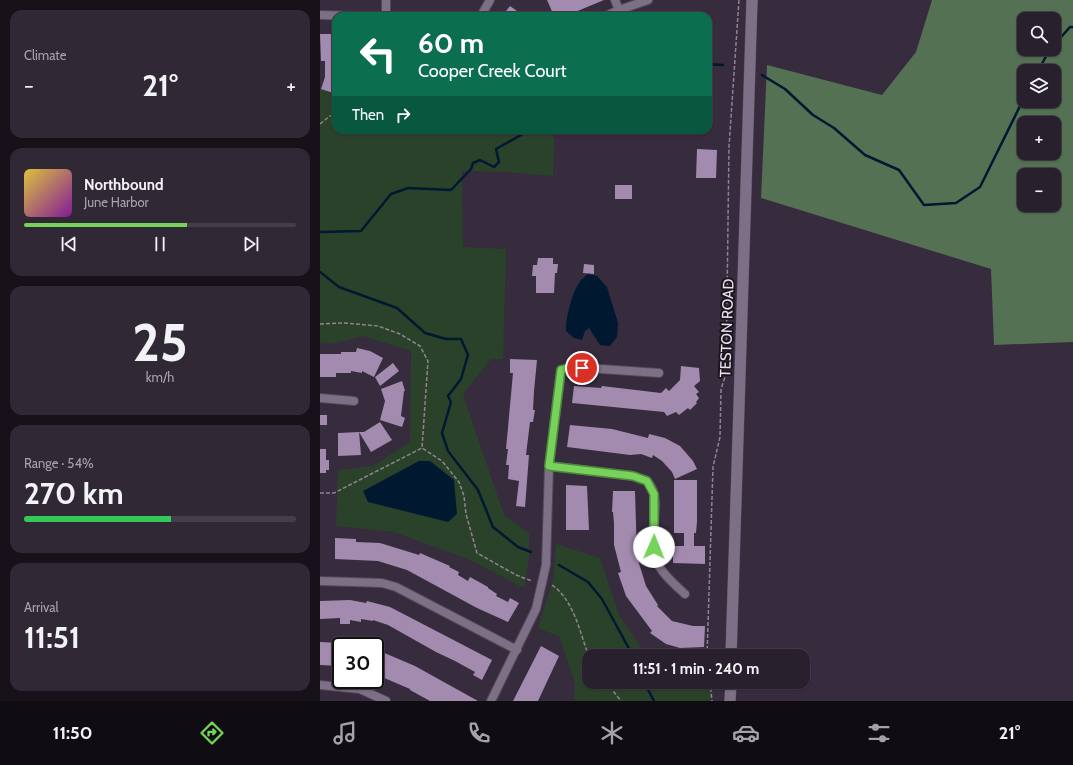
<!DOCTYPE html>
<html lang="en">
<head>
<meta charset="utf-8">
<style>
	:root { --surface:#29202e; --page:#312836; --text:#f1f3f6; --muted:#a5a3aa; --line:#453e4a; --accent:#76d25a }
	body { margin:0; font-family:Cabin,sans-serif; background:var(--page); color:var(--text); height:100vh; display:flex; flex-direction:column; font-size:15px; white-space:nowrap }
	* { box-sizing:border-box; margin:0 }
	p { font-size:13px; color:var(--muted) }
	.icon { flex:none; width:22px; height:22px; fill:none; stroke:currentColor; stroke-width:2; stroke-linecap:round; stroke-linejoin:round }
	.map { position:relative; flex:1; overflow:hidden }
	.side { display:flex; flex-direction:column; gap:10px; padding:10px; background:#171219; width:320px }
	.side>* { flex:none }
	.hud { position:absolute; left:12px; top:12px; width:380px; height:122px; border-radius:12px; box-shadow:0 1px 3px #0004,0 0 0 1px var(--line); background:#0b6e4f; color:#fff; overflow:hidden }
	.tools { position:absolute; left:697px; top:12px; display:grid; gap:8px }
	.tools a { display:grid; place-items:center; width:44px; height:44px; border-radius:8px; background:var(--surface); box-shadow:0 1px 3px #0004,0 0 0 1px var(--line); font-size:20px }
	.speed { position:absolute; left:12px; top:637px; display:flex; gap:8px; font-size:20px; font-weight:700; text-align:center }
	.speed>* { display:grid; place-content:center; width:52px; height:52px; border-radius:50%; background:var(--surface); box-shadow:0 1px 3px #0004,0 0 0 1px var(--line); line-height:1 }
	.speed .limit { border:2px solid #111; border-radius:6px; background:#fff; color:#111 }
	.pin { position:absolute; display:grid; place-items:center; width:34px; height:34px; color:#fff; margin:-17px; border:2px solid #fff; border-radius:50%; box-shadow:0 1px 4px #0007 }
	.me { position:absolute; width:44px; margin:-22px; rotate:1deg; stroke-linejoin:round; filter:drop-shadow(0 0 3px #0008) }
	.turn { display:flex; align-items:center; gap:14px; height:84px; padding:0 20px; font-size:18px }
	.turn .icon { width:52px; height:52px; stroke-width:2.5 }
	.turn b { display:block; font-size:28px; line-height:34px }
	.then { display:flex; align-items:center; height:38px; padding:0 20px; background:#0003; gap:8px; font-size:15px }
	.big { font-size:30px; font-weight:800; line-height:1.1 }
	.side .widget { flex:1; display:flex; flex-direction:column; justify-content:center; gap:6px; min-width:0; padding:0 14px; border-radius:12px; background:var(--page) }
	.side .dial { align-items:center; gap:0 }
	.dial b { font-size:52px; line-height:1 }
	.song { display:flex; align-items:center; gap:12px }
	.cover { width:48px; height:48px; border-radius:6px; background:linear-gradient(135deg,hsl(50 70% 55%),hsl(290 70% 35%)) }
	.played { height:4px; border-radius:2px; background:linear-gradient(90deg,var(--accent) 60%,var(--line) 60%) }
	.keys { display:flex; justify-content:space-around; direction:ltr }
	.heat { display:flex; justify-content:space-between; align-items:center; font-size:22px; direction:ltr }
	.charge { height:6px; border-radius:3px; background:linear-gradient(90deg,#34c759 54%,var(--line) 0) }
	.trip { position:absolute; left:262px; top:649px; width:228px; height:40px; border-radius:12px; background:var(--surface); box-shadow:0 1px 3px #0004,0 0 0 1px var(--line); font-weight:800; line-height:40px; text-align:center }
	.dock { display:flex; height:64px; justify-content:space-around; align-items:center; background:#100d12; color:var(--muted) }
	.dock .icon { width:28px; height:28px }
	.dock .current { color:var(--accent) }
	.dock b { font-size:18px; color:var(--text) }
	main { display:flex; flex:1; min-height:0 }
	.map>svg:first-child { display:block }
	.green { fill:#2b422a }
	.forest { fill:#547153; fill-rule:evenodd }
	.water { fill:#001931 }
	.lines { fill:none; stroke-linecap:round; stroke-linejoin:round }
	.stream { stroke:#001931; stroke-width:2.5 }
	.building { fill:#a28baf }
	.minor-casing { stroke:#534959; stroke-width:10 }
	.secondary-casing { stroke:#534959; stroke-width:12 }
	.path { stroke:#8e8493; stroke-width:1.5; stroke-dasharray:4 2; stroke-linecap:butt }
	.minor { stroke:#7d6f85; stroke-width:8 }
	.secondary { stroke:#7d6f85; stroke-width:11 }
	.route-casing { stroke:#4d883a; stroke-width:10 }
	.route { stroke:#76d25a; stroke-width:7 }
	.labels { text-anchor:middle; stroke-width:4; stroke-linejoin:round; paint-order:stroke }
	.street-label { font-size:15px; fill:#eae2ee; stroke:#1b161e }
</style>
</head>
<body>
<main>
<section class="side">
<div class="widget"><p>Climate</p>
<div class="heat"><a>−</a><b class="big">21°</b><a>+</a></div>
</div>
<div class="widget">
<div class="song"><i class="cover"></i><div><b>Northbound</b><p>June Harbor</p></div></div>
<div class="played"></div>
<div class="keys"><svg class="icon" aria-label="previous" viewBox="0 0 24 24"><path d="M18 5L8 12l10 7zM5 5v14"/></svg><svg class="icon" aria-label="pause" viewBox="0 0 24 24"><path d="M8 5v14M16 5v14"/></svg><svg class="icon" aria-label="next" viewBox="0 0 24 24"><path d="M6 5l10 7-10 7zM19 5v14"/></svg></div>
</div>
<div class="widget dial"><b>25</b><p>km/h</p></div>
<div class="widget"><p>Range · 54%</p><b class="big">270 km</b><div class="charge"></div></div>
<div class="widget"><p>Arrival</p><b class="big">11:51</b></div>
</section>
<div class="map">
<svg width="753" height="701" viewBox="0 0 753 701">
	<rect width="100%" height="100%" fill="#372b3e"/>
	<!-- green -->
	<path class="green" d="M0,88L16,96V130H231L234,138L233,176L186,172L142,171L143,247L186,249L183,359H171L143,394L184,515L209,533V559L204,588L148,559L74,532L16,526L18,470L53,466L90,442L91,351L43,336L12,344L0,342Z
		M236,544L280,558L299,615L327,656H269V682H391V701H257L254,699L255,684L240,637L218,628L233,580Z"/>
	<!-- forest -->
	<path class="forest" d="M612,0H753V342L674,345L671,269L441,198L447,65L562,95L596,52ZM704,19H734V49H704ZM704,71H734V101H704ZM704,123H734V153H704ZM704,175H734V205H704Z"/>
	<!-- water -->
	<path class="water" d="M268,274L277,276L287,287L298,323L297,337L290,346L280,345L269,328L265,331L262,340L254,338L246,331C245,321 252,292 259,283C261,279 265,277 268,274Z
		M99,461H110L134,480L137,514L128,522L48,502L43,491Z"/>
	<g class="lines">
		<!-- stream -->
		<path class="stream" d="M734,45L750,27H753
			M388,64L403,65
			M718,71L730,49
			M442,75L465,89L493,115L514,128L545,155L579,170L604,205L636,203L660,187L704,98
			M0,232L41,231L71,194L88,188L131,190L151,169L153,163L160,160L174,167L179,162L176,149L210,130
			M0,272L19,287L77,308L105,333L126,339H141L148,355L141,379L128,396L131,402L122,433L128,451L158,490L173,527L198,547L211,552
			M239,565L268,582L282,599L313,656
			M324,682L334,701"/>
	</g>
	<!-- building -->
	<path class="building" d="M227,0H284L248,15L249,16H234Z
		M190,6L204,16H182Z
		M0,34H14V48H16V94L1,89L5,77V61H1Z
		M377,149L397,150L396,178H376Z
		M295,185H312V199H295Z
		M218,258H233V264H238L237,273H235L234,293H216V276H212L213,265H217Z
		M264,264L274,265V274L263,273Z
		M37,348L50,351L63,358L54,377L42,371V373L31,371V373H16V377H0V354H21V352H36Z
		M190,359L217,360L214,391L213,410H215L213,422H210L206,455H209L205,507L196,506L199,481L188,479L189,465H186L188,449H186L193,373H190Z
		M73,363L79,371L60,386L55,377Z
		M361,366L379,368L380,381L374,386L379,392L376,394L379,398L376,402L377,403L370,410L368,408L359,415L356,412L347,416L344,412L252,403L254,386L281,388L282,386L341,393L346,388L349,391L360,380Z
		M82,381L85,391H84L81,416L85,418L82,427L60,420L65,401L61,389Z
		M0,415H7V425H0Z
		M60,422L72,440L51,452L39,432H44Z
		M250,425L292,429L328,438L329,434L345,438L360,446L373,461L377,469L355,479L352,472L342,461L333,455L332,458L321,454L310,455L247,447Z
		M39,432L41,455L18,456V433Z
		M0,449H6V460H9V470H6V473H0Z
		M354,480H377V522L376,533H374V546H385V564L353,563V546H364V533H354Z
		M246,485L267,486L269,530H246Z
		M293,491H315L317,557L326,586L338,605L337,606L352,621L373,626H385L384,647L360,648L346,644L330,633L332,631L306,596L298,573L301,572L294,545V523L293,512H292Z
		M15,538L36,539V542L60,543L99,555L100,553L130,566L129,567L139,572L138,575L148,581L150,577L168,587V588L177,594L176,596L188,602L190,598L199,603L188,622L157,608L87,570L58,561L15,559Z
		M30,600L46,603L47,601L70,607L172,660L162,680L153,675L155,672L135,661L116,652L68,625L53,620V621L41,619V622L30,620V624H20V618L0,619V601Z
		M0,642L21,643V666L0,665Z
		M221,646L239,656L218,701H193Z
		M55,649L95,666L158,701H110L90,690V689L55,674Z"/>
	<g class="lines">
		<!-- minor casing -->
		<g class="minor-casing">
			<path id="minor" d="M295,0L299,10L328,0
				M0,15L36,16
				M66,16V0
				M161,16L170,0
				M286,16L299,10
				M0,398L34,401
				M229,466L313,476L327,481C345,501 327,532 334,556C339,571 354,584 365,594
				M0,581L62,583L76,587L197,650
				M0,685L40,689L66,701
				M171,701L216,609L226,565L229,466L241,370L252,367L339,373"/>
		</g>
		<!-- secondary casing -->
		<g class="secondary-casing">
			<path id="secondary" d="M411,656L432,0
				M410,701L411,682"/>
		</g>
		<!-- path -->
		<path class="path" d="M0,124L10,116L16,114
			M0,324L25,323L58,326L80,334L100,346L108,361L102,448L122,461L139,482L144,496L146,514L157,553L196,575L212,581
			M0,493H14L102,448
			M232,585C254,600 260,633 269,657
			M387,656L393,467L400,437L401,389L406,374L409,147L419,0
			M286,682L301,701
			M390,682L392,701"/>
		<!-- minor -->
		<use href="#minor" class="minor"/>
		<!-- secondary -->
		<use href="#secondary" class="secondary"/>
	</g>
	<g class="lines">
		<!-- route casing -->
		<g class="route-casing">
			<path id="route" d="M262,368L252,367L241,370L229,466L313,476L327,481L334,494V547"/>
		</g>
		<!-- route -->
		<use href="#route" class="route"/>
	</g>
	<g class="labels">
		<!-- street labels -->
		<g class="street-label">
			<text transform="translate(407 328) rotate(-88)" y="5">TESTON ROAD</text>
		</g>
	</g>
</svg>
<div class="tools">
<a><svg class="icon" aria-label="search" viewBox="0 0 24 24"><circle cx="10" cy="10" r="6"/><path d="M15 15l6 6"/></svg></a>
<a><svg class="icon" aria-label="layers" viewBox="0 0 24 24"><path d="M12 4l9 5-9 5-9-5zM3 14l9 5 9-5"/></svg></a>
<a>+</a>
<a>−</a>
</div>
<div class="speed"><div class="limit">30</div></div>
<div class="pin" style="left:262px;top:368px;background:#d93025"><svg class="icon" aria-label="arrive" viewBox="0 0 24 24"><path d="M6 21V4h12l-3 4 3 4H6"/></svg></div>
<svg class="me" style="left:334px;top:547px" viewBox="-20 -20 40 40"><circle r="19" fill="#fff"/><path d="M0-13L10 11 0 6-10 11z" fill="#76d25a"/></svg>
<div class="trip">11:51 · 1 min · 240 m</div>
<div class="hud">
<div class="turn"><svg class="icon" aria-label="left" viewBox="0 0 24 24"><path d="M17 20v-9H6M10 6l-5 5 5 5"/></svg><div><b>60 m</b>Cooper Creek Court</div></div>
<div class="then">Then<svg class="icon" aria-label="right" viewBox="0 0 24 24"><path d="M7 20v-9h11M14 6l5 5-5 5"/></svg></div>
</div>
</div>
</main>
<nav class="dock">
<b>11:50</b>
<svg class="icon current" aria-label="directions" viewBox="0 0 24 24"><path d="M12 3l9 9-9 9-9-9zM9 14v-3h6M13 9l2 2-2 2"/></svg>
<svg class="icon" aria-label="music" viewBox="0 0 24 24"><path d="M9 18V5l10-2v13"/><circle cx="6" cy="18" r="3"/><circle cx="16" cy="16" r="3"/></svg>
<svg class="icon" aria-label="phone" viewBox="0 0 24 24"><path d="M5 4h4l2 5-3 2q2 4 5 5l2-3 5 2v4C11 20 4 13 5 4z"/></svg>
<svg class="icon" aria-label="climate" viewBox="0 0 24 24"><path d="M12 3v18M4 7l16 10M4 17L20 7"/></svg>
<svg class="icon" aria-label="car" viewBox="0 0 24 24"><path d="M5 17H2v-5l4-1 3-4h7l3 4 3 1v5h-3M9 17h6M6 11h13"/><circle cx="7" cy="17" r="2"/><circle cx="17" cy="17" r="2"/></svg>
<svg class="icon" aria-label="filters" viewBox="0 0 24 24"><path d="M4 7h16M4 17h16"/><circle cx="9" cy="7" r="2"/><circle cx="15" cy="17" r="2"/></svg>
<b>21°</b>
</nav>
</body>
</html>
